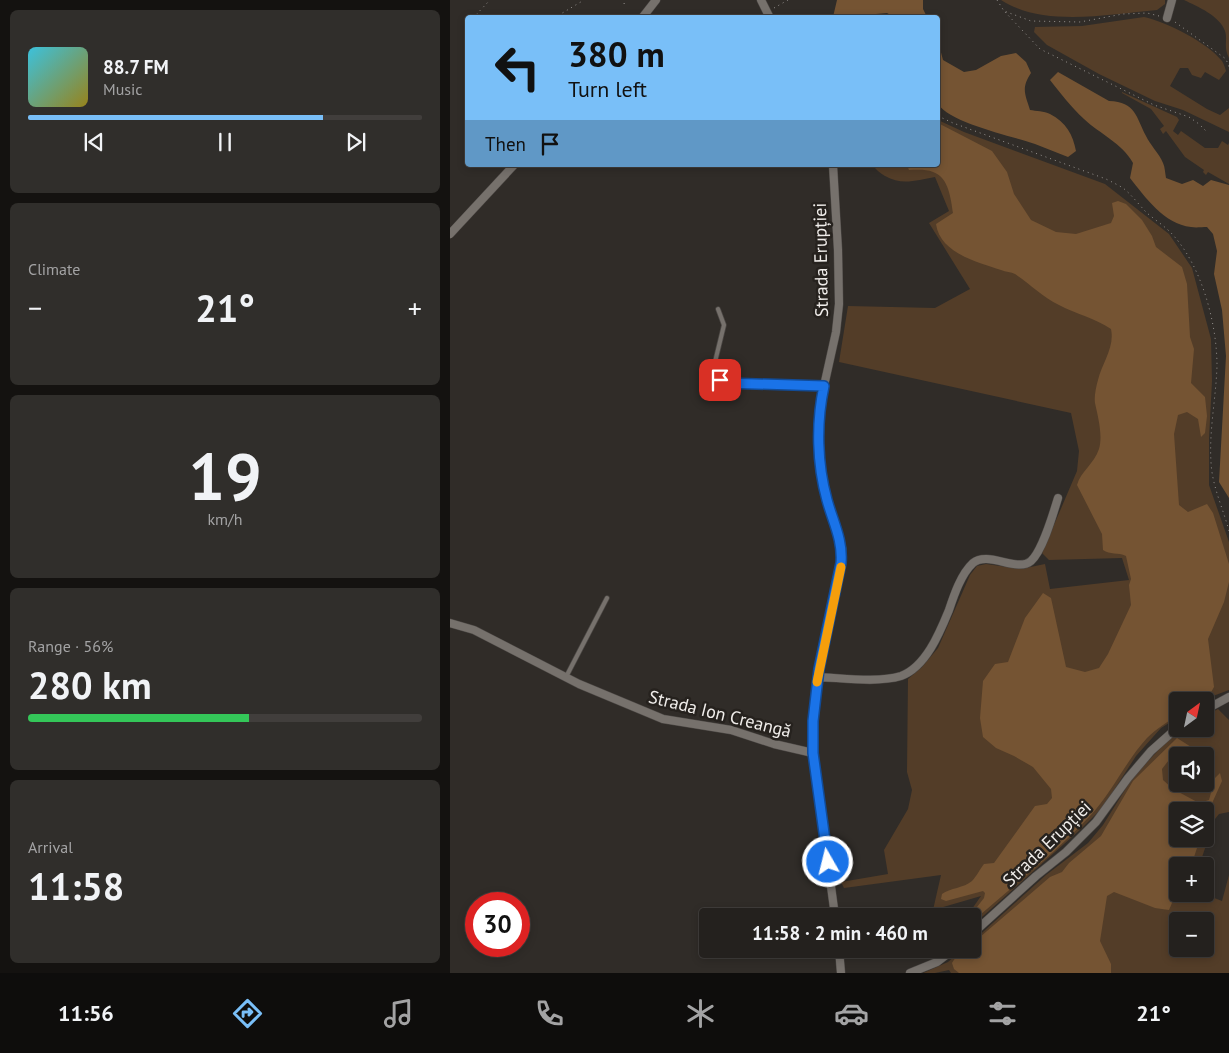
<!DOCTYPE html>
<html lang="en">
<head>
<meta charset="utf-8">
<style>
	:root { --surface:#24211e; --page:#302e2b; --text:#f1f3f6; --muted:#a3a3a4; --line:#413e3c; --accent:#79bff8 }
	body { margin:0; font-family:"PT Sans",sans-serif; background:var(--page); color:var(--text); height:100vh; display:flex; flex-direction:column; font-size:19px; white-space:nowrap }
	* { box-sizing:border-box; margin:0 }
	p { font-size:16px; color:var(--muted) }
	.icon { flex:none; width:28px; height:28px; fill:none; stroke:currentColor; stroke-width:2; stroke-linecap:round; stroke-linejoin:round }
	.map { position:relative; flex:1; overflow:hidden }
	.side { display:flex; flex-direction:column; gap:10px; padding:10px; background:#141210; width:450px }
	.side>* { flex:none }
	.top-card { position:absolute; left:15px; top:15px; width:475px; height:152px; border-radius:5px; box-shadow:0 2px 8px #0003,0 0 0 1px var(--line); background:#79bff8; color:#111; overflow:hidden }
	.needle { width:32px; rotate:33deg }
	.buttons { position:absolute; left:719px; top:692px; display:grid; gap:10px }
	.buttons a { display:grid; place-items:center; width:45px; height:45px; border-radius:5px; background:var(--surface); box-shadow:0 2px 8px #0003,0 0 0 1px var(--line); font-size:25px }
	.speed { position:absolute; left:15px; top:892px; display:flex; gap:10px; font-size:25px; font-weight:700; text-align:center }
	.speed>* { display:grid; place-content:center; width:65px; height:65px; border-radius:50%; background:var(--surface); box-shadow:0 2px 8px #0003,0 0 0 1px var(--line); line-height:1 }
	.speed .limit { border:8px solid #d22; background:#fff; color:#111 }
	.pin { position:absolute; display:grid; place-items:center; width:42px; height:42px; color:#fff; margin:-21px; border-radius:10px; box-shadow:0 2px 8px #0006 }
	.me { position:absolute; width:55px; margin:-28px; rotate:352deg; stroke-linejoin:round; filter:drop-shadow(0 0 4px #0008) }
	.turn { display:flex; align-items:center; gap:18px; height:105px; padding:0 20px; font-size:22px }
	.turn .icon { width:65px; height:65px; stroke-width:2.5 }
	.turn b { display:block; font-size:35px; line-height:42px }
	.then { display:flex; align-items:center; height:48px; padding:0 20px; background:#0003; gap:10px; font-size:19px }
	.big { font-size:38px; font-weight:800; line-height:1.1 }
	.side .tile { flex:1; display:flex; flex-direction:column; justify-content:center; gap:8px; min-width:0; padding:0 18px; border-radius:8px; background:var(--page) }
	.side .dial { align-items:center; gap:0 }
	.dial b { font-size:65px; line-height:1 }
	.song { display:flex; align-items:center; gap:15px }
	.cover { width:60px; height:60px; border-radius:8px; background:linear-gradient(135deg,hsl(190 70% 55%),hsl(50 70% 35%)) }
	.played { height:5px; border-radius:2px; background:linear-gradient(90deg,var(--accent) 75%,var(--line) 75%) }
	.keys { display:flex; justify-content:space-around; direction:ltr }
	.heat { display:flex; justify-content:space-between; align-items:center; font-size:28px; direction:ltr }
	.charge { height:8px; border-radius:4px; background:linear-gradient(90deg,#34c759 56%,var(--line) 0) }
	.trip { position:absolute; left:249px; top:908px; width:282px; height:50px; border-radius:5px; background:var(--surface); box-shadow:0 2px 8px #0003,0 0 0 1px var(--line); font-weight:800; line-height:50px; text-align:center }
	.tab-bar { display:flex; height:80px; justify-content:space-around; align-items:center; background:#0e0d0c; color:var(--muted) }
	.tab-bar .icon { width:35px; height:35px }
	.tab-bar .current { color:var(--accent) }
	.tab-bar b { font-size:22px; color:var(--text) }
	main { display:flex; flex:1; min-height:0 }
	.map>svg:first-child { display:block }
	.green { fill:#533d28; fill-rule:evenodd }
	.forest { fill:#755433 }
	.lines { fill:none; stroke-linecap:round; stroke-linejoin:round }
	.lane-casing { stroke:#4c4845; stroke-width:5.5 }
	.street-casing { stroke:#4c4845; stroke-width:9 }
	.path { stroke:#96928f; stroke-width:1; stroke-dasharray:1 4; stroke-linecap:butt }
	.lane { stroke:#76716c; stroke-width:4 }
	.street { stroke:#76716c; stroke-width:8 }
	.route-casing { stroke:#114b97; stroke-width:12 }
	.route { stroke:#1a73e8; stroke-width:9 }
	.slow { stroke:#f59e0b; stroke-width:9 }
	.labels { text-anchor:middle; stroke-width:5; stroke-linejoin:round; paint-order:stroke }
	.street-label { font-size:18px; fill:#f0edea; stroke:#26221e }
</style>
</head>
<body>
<main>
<section class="side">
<div class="tile">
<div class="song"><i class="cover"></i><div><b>88.7 FM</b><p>Music</p></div></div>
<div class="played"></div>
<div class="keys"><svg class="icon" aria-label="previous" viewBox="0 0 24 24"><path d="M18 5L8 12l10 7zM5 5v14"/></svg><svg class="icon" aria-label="pause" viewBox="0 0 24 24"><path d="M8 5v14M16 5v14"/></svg><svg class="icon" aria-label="next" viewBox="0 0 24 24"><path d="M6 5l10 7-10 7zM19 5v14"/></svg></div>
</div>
<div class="tile"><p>Climate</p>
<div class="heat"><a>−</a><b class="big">21°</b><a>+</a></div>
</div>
<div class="tile dial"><b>19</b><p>km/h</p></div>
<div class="tile"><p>Range · 56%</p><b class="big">280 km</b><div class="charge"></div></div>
<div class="tile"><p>Arrival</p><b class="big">11:58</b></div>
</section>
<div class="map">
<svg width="779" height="973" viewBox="0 0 779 973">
	<rect width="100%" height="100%" fill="#302c28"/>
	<!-- green -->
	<path class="green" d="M551,0H715V4L707,10C659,14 594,28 551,0Z
		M734,0H779V58C773,46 778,40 775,31C769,15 748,7 734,0Z
		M694,17C716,22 757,42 772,61C774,64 775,68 776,71L769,80L755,72L751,78L742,75L738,68H730L720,86L757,109L770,115L779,108V132L733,110L705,101L649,74L597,45L584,32L585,27L632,26Z
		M672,92L727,117L729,120L723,131L728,135L731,131L755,148H768L772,141L778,145L779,143V184L758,172L756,175L753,172L754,170L735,157L716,131L713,134L710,129L714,126L701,109L672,93Z
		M488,120L514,132L655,184L719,234L742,268L761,339L762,381L759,439V485L779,542V690L763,696L754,701H728L727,718L711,728L686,756L653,807L632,828L523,925L522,916H517L531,896L483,910L491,875L394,888L391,882L438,874L434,850L458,809L462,790L457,772L458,679L472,667L488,648L520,575L527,566L536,564L571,569L595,564L600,589L679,580L672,558L599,560L592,553L627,471L629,451L621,413L389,362L398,306L485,308L520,289L479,223L499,211L485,177C467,180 452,186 435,176C430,173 426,170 423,165H488Z
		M768,709L779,720V812L769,814L765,819L749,866H728V894H754L772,901L779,875V973H501L499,970L485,973H473L498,962L513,949H522L523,941L596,875L638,843L653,825L683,777L718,740L731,729H755V716ZM728,756H755V784H728ZM728,811H755V839H728ZM728,921H755V949H728Z"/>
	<!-- forest -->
	<path class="forest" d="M387,0H473V9L477,17H444L437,13L426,14L422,17H383Z
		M488,41L493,60L514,72L526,70L551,56L566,53L576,62L581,73C571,88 575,94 580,110C586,111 594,111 600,114C616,122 623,135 626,151L618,157C607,153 596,148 585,144C562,136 500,123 488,104Z
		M608,72L659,101C686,102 686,117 696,136C700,145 709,153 713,163C715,167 715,173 716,178L732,184L743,180L753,186L761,180L779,185V498L769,482L776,356L772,310L764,274L767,251L763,234L757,227C752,227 746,228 741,227C714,224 695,197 680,178L683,163C672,143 650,134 634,119C621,107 611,94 600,80Z
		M488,123L542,151L557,172L564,194L581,220L606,232L626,234L661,223L664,216L662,203L668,201L676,204L692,220L702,236L706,247L732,267L737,284L740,337L744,349L741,383L755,397L757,416L755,433L751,437L748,419L737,412L728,415L724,434L729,505L738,512L757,504L763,513L779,564V582L774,602L758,639L764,687L760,694L747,701H728L727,715C718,722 706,729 697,738C675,762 662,793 639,817C603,855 562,887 523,921L522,916H520L534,898L535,893L533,891L496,901L491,899L492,894C500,888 514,888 522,881C526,877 530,869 534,864L544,863L585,806L597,804L602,798L601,789L583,767L564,756L546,748L533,737L530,718L533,681L545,664L558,662L575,618L593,593L601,598L616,667L635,672L649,668L658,654L681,605L679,585L681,579L676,556C668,552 660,555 653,550L652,534L627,485C631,471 644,464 649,449C653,435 648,417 645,403C644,397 646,387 648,380C652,363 665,347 661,329C645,318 626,314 609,305C593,297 580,284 565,274C561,272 556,272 551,270C527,262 490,253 486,224L503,213C501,200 499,177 483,172C476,169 466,170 459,170L457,165H488Z
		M727,738L749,752L753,756H735L725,752L712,769L713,780L723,789L749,803L759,800L765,778L770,773L772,781L759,810L755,823V811H728V839H750L741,866H728L727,891L719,910L705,908L664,892L657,896L650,941L661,964V973H509L504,969L502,963C507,955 513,949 522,949L523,943L600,877L612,872L619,863L651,836L683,781Z"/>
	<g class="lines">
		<!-- lane casing -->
		<g class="lane-casing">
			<path id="lane" d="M268,309L274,325L264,366L265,376L275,383L374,386
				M116,677L157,598"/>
		</g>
		<!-- street casing -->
		<g class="street-casing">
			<path id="street" d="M311,0L320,18
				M192,18L206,0
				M717,18L722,0
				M383,165L388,250L389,304L386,332L372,395L368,430L370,463L377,498L390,539L392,549L391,563L369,669L363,721V753L385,916
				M0,234L64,165
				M0,623L24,630L129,684L213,719L281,730L324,744L363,753
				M368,677C393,678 428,683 451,676C476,667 490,632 499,610C504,595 511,574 523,563C538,550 567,573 581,561C593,550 603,514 608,498
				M755,710L779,697
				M522,934L586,876L616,852L646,822L678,778L701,751L728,727
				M389,949L391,973
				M460,973L487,962L504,949"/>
		</g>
		<!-- path -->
		<path class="path" d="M547,0L554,11L581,21L630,22L673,14L697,13L709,16
			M174,4L175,0
			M324,8L338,0
			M555,12L590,49L704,105L739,117L749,124L756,131
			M23,18L40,0
			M104,18L134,0
			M725,22L776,59L779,67
			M488,116L503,123L656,179C662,182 668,185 673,188C682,195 689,205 697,213C705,220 716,227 723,235C752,267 767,324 767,366C766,398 759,430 761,462C762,486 773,508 779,531"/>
		<!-- lane -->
		<use href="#lane" class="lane"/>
		<!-- street -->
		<use href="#street" class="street"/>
	</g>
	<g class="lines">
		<!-- route casing -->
		<g class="route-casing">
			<path id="route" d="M270,380L275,383L374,386C366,423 367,464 377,500C383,522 393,540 391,563L369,669L363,721V753L378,862"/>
		</g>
		<!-- route -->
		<use href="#route" class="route"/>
		<!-- slow -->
		<path class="slow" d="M367,682L391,567"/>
	</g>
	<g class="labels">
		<!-- street labels -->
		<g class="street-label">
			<text transform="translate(371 260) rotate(-91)" y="6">Strada Erupției</text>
			<text transform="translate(270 714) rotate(14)" y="6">Strada Ion Creangă</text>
			<text transform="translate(597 844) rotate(-44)" y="6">Strada Erupției</text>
		</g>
	</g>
</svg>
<div class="buttons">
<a><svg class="needle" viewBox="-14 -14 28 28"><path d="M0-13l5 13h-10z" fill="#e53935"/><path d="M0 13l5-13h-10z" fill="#a3a3a4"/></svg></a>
<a><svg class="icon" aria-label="sound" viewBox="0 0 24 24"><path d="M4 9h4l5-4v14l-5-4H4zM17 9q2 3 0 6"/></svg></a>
<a><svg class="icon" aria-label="layers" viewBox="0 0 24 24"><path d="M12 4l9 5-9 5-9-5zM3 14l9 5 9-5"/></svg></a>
<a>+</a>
<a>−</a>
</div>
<div class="speed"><div class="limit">30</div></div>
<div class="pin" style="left:270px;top:380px;background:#d93025"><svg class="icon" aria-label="arrive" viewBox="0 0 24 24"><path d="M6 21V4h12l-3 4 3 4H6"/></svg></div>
<svg class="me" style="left:378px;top:862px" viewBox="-20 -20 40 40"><circle r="17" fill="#1a73e8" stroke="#fff" stroke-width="3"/><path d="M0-11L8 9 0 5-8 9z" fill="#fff"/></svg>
<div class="trip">11:58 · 2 min · 460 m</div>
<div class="top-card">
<div class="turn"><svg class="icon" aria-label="left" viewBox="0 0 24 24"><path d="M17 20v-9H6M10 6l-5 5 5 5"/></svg><div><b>380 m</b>Turn left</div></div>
<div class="then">Then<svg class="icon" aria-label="arrive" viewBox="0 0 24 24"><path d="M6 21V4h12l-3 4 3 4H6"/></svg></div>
</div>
</div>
</main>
<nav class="tab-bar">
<b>11:56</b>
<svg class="icon current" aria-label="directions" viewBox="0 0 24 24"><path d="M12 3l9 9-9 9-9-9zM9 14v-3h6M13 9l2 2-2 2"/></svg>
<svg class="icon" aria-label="music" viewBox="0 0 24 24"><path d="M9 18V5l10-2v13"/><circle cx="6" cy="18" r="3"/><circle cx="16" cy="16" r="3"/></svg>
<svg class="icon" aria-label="phone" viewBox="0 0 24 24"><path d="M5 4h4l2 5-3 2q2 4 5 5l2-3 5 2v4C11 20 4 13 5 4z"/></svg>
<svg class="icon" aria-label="climate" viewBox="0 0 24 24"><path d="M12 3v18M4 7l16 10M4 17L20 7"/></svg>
<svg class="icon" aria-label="car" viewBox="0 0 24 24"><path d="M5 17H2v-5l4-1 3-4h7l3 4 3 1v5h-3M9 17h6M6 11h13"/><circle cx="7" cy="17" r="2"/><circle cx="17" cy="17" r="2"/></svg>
<svg class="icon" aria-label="filters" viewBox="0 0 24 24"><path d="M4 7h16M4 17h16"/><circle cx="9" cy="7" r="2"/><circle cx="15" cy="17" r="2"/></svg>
<b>21°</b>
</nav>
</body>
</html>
